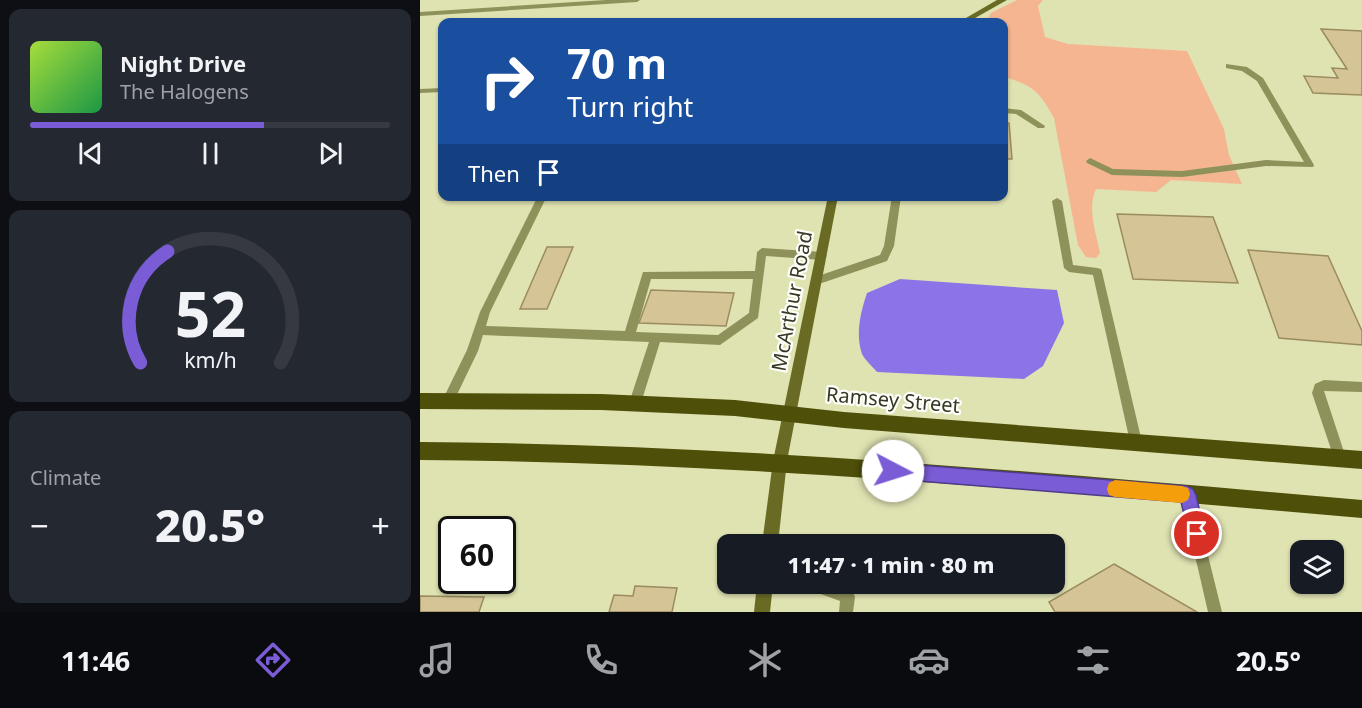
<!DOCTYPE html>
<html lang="en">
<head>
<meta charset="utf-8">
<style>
	:root { --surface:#171b24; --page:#242831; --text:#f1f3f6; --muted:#9ea1a6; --line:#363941; --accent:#7a5cd6 }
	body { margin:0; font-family:"Noto Sans",sans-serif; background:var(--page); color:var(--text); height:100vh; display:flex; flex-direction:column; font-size:22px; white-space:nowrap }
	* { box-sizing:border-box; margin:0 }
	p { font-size:20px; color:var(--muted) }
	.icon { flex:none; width:33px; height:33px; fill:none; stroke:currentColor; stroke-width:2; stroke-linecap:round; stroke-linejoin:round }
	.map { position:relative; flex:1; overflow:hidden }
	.drawer { display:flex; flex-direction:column; gap:9px; padding:9px; background:#0d0f14; width:420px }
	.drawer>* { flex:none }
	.hud { position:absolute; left:18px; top:18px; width:570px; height:183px; border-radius:12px; box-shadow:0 2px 4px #0004; background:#1a4fa0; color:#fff; overflow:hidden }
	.fabs { position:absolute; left:870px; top:540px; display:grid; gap:12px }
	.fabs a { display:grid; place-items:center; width:54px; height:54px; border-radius:12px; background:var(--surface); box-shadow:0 2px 4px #0004; font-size:30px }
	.speed { position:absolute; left:18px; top:516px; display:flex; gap:12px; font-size:30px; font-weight:700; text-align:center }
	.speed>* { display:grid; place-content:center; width:78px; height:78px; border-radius:50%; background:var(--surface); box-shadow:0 2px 4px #0004; line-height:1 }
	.speed .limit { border:3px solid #111; border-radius:9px; background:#fff; color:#111 }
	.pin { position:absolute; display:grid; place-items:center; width:51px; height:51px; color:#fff; margin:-26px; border:3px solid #fff; border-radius:50%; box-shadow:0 2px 6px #0007 }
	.me { position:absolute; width:66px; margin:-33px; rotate:95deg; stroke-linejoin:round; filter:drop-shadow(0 0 4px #0008) }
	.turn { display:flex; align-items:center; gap:21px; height:126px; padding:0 30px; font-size:27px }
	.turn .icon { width:78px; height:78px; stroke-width:2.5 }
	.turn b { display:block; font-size:42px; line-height:51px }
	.then { display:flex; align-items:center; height:57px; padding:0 30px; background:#0003; gap:12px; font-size:22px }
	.big { font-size:45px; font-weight:800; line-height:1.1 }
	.drawer .widget { flex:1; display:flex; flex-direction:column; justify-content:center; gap:9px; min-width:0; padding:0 21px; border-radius:12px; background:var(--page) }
	.drawer .dial { align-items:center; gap:0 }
	.dial svg { height:156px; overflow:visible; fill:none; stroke:var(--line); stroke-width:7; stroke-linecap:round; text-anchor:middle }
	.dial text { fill:var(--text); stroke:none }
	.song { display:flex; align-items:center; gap:18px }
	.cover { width:72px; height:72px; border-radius:9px; background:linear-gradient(135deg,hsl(80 70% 55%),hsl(140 70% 35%)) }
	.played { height:6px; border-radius:3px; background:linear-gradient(90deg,var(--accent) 65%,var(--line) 65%) }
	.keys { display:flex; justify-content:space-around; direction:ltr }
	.heat { display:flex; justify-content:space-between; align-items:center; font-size:33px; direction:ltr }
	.trip { position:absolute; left:297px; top:534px; width:348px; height:60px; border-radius:12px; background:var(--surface); box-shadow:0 2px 4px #0004; font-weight:800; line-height:60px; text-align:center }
	.tabs { display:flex; height:96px; justify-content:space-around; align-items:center; background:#090b0e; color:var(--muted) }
	.tabs .icon { width:42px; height:42px }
	.tabs .current { color:var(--accent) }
	.tabs b { font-size:27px; color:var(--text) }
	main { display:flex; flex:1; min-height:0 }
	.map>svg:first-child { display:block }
	.green { fill:#f4b590 }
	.water { fill:#8c73e7 }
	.building { fill:#d5c596; stroke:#9b8b5f; stroke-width:1.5 }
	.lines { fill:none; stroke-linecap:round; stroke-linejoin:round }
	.lane { fill:#8e915a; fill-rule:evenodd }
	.secondary { fill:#696b24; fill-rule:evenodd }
	.primary { fill:#4e4f08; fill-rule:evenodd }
	.route { fill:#7a5cd6; stroke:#4f3c8b; stroke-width:1.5 }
	.slow { fill:#f59e0b }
	.labels { text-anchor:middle; stroke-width:4.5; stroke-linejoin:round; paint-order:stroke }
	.street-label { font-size:20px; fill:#373825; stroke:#fefffa }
</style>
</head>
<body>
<main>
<section class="drawer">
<div class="widget">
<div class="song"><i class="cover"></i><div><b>Night Drive</b><p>The Halogens</p></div></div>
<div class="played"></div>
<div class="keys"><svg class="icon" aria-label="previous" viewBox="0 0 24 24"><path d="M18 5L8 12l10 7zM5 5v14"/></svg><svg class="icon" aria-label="pause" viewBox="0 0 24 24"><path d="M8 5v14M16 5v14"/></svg><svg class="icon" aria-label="next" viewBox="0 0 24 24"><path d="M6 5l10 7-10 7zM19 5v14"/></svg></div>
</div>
<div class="widget dial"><svg viewBox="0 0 100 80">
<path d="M14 69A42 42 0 1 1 86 69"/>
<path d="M14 69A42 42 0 0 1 28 12" stroke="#7a5cd6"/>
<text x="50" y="56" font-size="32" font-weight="700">52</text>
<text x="50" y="72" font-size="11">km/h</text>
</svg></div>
<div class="widget"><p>Climate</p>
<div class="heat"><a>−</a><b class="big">20.5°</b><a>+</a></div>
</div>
</section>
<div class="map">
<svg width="942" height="612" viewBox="0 0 942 612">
	<rect width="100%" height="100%" fill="#dfe2b1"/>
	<!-- green -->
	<path class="green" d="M597,0H623L618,6L625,37L648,44L767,51L804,129L809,155L822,184L751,180L736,192L676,189C667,206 676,234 680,253L676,258L666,257L658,245L634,118C620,92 613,85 584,77V22H566L571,13Z"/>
	<!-- water -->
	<path class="water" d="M480,279L637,290L644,323L623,366L604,379L457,372C453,367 445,360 442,354C435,334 441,311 447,293Z"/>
	<!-- building -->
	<path class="building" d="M901,29L942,31V95L893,93L884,76L918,78L912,68L927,69Z
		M584,122L589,123L592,159H584Z
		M697,214L793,217L818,283L713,279Z
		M127,247H153L127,309H100Z
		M828,250L908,256L942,331V345L859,338Z
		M231,290L314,293L306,326L219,323Z
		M694,564L777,612H635L629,602Z
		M215,586L257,588L252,612H189L194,595L213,596Z
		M0,596L64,597L59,612H0Z"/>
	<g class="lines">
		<!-- lane -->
		<path class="lane" d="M186,0H220L217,2L0,16V12Z
			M806,64L827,67L843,78L894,165L893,167L846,166L762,177L692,175L667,163L666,161L670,158L693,169L762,171L846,160L884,162L837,81L822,71L806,68Z
			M22,88V92L0,93V89Z
			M584,108L601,110L625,126L624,128H618L596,114L584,113Z
			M118,196H127L70,312L66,326L205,331L223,272L335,271L337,252L342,248L402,252L407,256L402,260L346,256L338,318L300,345L240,342L221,403L219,407L215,409L211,407L209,403L229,342L63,335L58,351L32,405L28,407L24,405L22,401L47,350L60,312ZM231,279H333L329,313L298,335L216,332Z
			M472,196H481L474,246L467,261L396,285L392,284L391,281L392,278L460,255L464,246Z
			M637,198L642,201L653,265L677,268L681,269L682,272L722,442L720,446L716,448L712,446L710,442L673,275L649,272L644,268L632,201Z
			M904,380L942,382V392L904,391L926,458L924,462L920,464L916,462L914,458L892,393L895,384Z
			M767,489L772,490L773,495L802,612H788L761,495L762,490Z
			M385,584H410L433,592L435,597L433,612H419L420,601L387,589Z"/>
		<!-- secondary -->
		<path class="secondary" d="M577,0H587L548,22H539Z
			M408,196H418L367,461L358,544H342L353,461Z
			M337,584H353L350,612H334Z"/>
		<!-- primary -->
		<path class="primary" d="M0,393L181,394L315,400L424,412L942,451V469L424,428L315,416L181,410L0,409Z
			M0,442C315,444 628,473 942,500V518C628,491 315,462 0,460Z"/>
	</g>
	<!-- route -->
	<path class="route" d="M473,463L767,486L773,489L776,495L785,534L783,540L777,542L770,540L761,502L473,479L467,476L465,471L467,465Z"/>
	<!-- slow -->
	<path class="slow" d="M695,480L762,486L768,488L770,494L768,500L762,503L695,497L689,495L687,489L689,483Z"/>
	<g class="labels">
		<!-- street labels -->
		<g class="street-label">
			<text transform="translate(372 301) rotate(-79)" y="7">McArthur Road</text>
			<text transform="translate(473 400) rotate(5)" y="7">Ramsey Street</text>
		</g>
	</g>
</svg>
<div class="fabs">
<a><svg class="icon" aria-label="layers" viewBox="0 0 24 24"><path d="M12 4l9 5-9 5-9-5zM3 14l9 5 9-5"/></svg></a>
</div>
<div class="speed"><div class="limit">60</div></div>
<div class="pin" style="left:777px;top:534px;background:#d93025"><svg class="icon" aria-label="arrive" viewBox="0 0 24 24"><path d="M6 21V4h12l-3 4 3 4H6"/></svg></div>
<svg class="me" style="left:473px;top:471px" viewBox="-20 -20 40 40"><circle r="19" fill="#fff"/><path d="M0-13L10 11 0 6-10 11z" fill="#7a5cd6"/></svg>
<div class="trip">11:47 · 1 min · 80 m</div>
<div class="hud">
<div class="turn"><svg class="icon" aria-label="right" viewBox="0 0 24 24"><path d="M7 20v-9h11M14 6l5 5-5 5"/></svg><div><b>70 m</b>Turn right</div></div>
<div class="then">Then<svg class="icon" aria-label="arrive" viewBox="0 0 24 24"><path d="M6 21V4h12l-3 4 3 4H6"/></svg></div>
</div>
</div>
</main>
<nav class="tabs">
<b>11:46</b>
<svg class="icon current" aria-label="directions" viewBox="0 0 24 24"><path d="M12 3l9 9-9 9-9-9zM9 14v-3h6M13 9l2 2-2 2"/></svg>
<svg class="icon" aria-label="music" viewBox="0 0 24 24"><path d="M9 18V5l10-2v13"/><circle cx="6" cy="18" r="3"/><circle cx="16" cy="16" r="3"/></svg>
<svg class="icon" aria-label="phone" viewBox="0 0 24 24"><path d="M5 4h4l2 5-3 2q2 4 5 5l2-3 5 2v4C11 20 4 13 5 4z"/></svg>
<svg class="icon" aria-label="climate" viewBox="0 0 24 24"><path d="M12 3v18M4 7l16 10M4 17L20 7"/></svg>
<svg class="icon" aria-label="car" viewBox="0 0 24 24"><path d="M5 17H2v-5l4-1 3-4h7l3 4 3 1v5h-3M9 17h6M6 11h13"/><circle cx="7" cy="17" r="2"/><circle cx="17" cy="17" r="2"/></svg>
<svg class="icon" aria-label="filters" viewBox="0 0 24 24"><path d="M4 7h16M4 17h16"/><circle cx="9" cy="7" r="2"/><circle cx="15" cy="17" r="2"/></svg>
<b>20.5°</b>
</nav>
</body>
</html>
